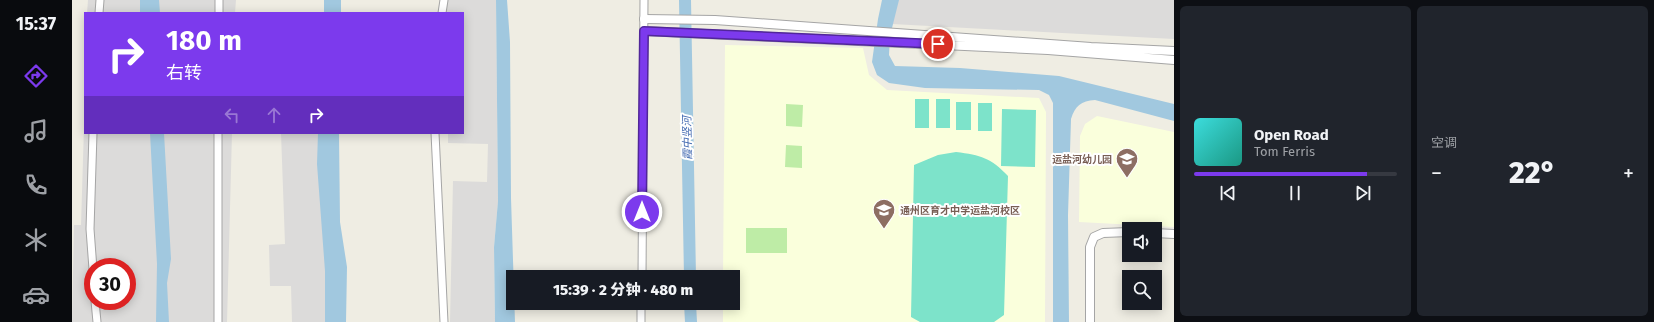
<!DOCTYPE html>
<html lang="zh">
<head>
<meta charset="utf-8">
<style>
	:root { --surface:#171b24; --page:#20242c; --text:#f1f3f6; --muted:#9ea1a6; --line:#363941; --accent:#7c3aed }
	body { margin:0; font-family:"Fira Sans","Noto Sans SC",sans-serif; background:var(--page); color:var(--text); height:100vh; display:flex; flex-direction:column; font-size:15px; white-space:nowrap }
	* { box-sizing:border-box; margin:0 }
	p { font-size:13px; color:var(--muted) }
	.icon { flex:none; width:22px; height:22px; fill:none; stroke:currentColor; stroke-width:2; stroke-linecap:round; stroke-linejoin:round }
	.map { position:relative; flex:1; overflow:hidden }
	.side { display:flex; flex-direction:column; gap:6px; padding:6px; background:#0d0f14; width:480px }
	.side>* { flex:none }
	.top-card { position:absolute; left:12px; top:12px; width:380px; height:122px; border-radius:0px; box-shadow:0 2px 10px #0003; background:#7c3aed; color:#fff; overflow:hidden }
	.controls { position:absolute; left:1050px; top:222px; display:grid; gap:8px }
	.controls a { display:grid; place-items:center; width:40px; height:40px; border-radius:0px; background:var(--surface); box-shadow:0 2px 10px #0003; font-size:20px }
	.speed { position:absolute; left:12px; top:258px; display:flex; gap:8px; font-size:20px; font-weight:700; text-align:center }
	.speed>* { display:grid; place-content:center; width:52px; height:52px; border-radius:50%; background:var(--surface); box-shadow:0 2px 10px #0003; line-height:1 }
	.speed .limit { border:6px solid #d22; background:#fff; color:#111 }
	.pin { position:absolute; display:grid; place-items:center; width:34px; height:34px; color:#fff; margin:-17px; border:2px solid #fff; border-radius:50%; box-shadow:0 1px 4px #0007 }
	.me { position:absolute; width:44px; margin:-22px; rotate:0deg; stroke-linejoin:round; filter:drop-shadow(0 0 3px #0008) }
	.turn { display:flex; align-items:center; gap:14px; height:84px; padding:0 16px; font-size:18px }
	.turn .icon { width:52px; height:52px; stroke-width:2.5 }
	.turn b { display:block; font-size:28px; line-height:34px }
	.lanes { display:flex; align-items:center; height:38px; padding:0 16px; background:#0003; justify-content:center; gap:20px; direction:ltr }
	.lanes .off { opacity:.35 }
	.big { font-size:30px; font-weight:800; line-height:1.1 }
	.side .tile { flex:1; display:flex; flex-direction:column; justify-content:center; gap:6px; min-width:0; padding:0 14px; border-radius:6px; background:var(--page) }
	.song { display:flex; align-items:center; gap:12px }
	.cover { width:48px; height:48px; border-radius:6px; background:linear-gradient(135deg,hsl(180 70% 55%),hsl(170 70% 35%)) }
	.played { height:4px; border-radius:2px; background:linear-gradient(90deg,var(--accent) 85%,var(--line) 85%) }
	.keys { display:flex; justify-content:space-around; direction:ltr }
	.heat { display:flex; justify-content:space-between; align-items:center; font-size:22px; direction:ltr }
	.side .tiles { flex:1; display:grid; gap:6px; grid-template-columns:repeat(2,1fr) }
	.trip { position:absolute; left:434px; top:270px; width:234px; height:40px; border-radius:0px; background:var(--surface); box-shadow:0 2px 10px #0003; font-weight:800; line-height:40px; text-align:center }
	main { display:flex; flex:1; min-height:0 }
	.menu { display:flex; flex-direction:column; width:72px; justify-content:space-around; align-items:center; background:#090b0e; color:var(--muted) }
	.menu .icon { width:28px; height:28px }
	.menu .current { color:var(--accent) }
	.menu b { font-size:18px; color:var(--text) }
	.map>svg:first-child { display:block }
	.residential { fill:#dcdbda; fill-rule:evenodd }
	.education { fill:#faffdc }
	.grass { fill:#beeca6 }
	.pitch { fill:#7de3ca }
	.water { fill:#a1c8df }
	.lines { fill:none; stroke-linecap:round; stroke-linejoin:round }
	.river { stroke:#a1c8df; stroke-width:12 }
	.minor-casing { stroke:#a5a5a5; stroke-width:9 }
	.tertiary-casing { stroke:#a5a5a5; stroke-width:10 }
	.minor { stroke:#fff; stroke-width:7 }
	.tertiary { stroke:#fff; stroke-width:8 }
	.route-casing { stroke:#51269a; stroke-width:10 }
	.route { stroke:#7c3aed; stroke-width:7 }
	.labels { text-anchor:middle; stroke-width:4; stroke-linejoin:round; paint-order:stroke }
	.education-label { font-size:10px; font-weight:bold; fill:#785e54; stroke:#fff; text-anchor:end }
	.water-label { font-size:11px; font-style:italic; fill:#456bb2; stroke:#fff }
</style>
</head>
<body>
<main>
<nav class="menu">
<b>15:37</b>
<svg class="icon current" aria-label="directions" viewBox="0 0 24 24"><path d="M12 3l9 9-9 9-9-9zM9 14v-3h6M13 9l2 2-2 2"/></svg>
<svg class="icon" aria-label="music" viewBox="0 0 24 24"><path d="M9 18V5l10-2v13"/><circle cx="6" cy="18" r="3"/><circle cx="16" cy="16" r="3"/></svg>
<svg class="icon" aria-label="phone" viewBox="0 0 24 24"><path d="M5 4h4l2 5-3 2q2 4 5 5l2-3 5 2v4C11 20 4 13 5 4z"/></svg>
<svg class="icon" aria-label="climate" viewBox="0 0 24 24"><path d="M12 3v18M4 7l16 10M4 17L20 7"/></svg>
<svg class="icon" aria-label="car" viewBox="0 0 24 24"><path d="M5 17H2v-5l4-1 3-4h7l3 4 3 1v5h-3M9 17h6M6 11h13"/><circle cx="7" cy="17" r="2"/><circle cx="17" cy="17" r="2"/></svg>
</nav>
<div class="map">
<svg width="1102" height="322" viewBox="0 0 1102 322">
	<rect width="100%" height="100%" fill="#efede3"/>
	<!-- residential -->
	<path class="residential" d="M16,0H164L163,13H15Z
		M375,0H424L426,201L422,247L423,322H378L381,181L415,182L416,144L376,143V133H391V13H375Z
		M826,0H1102V39L820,24Z
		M13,94V133H160L155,322H0L2,225H9ZM21,267H55V301H21Z
		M209,133H257L263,322H220L219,286H198L197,245L213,244Z"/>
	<!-- education -->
	<path class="education" d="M653,45L791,48L797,75L815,90L967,98L974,112L973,322H651V303H661V277H651Z
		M1025,116L1102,132V227L1007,222L1008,136L1013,124Z"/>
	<!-- grass -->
	<path class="grass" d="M714,104L731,105L730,127L714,126Z
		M714,145L730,146V168L713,167Z
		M674,228H715V253H674Z"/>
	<!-- pitch -->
	<path class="pitch" d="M843,99H857V128H843Z
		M864,99H878V128H864Z
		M884,102H899V130H884Z
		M906,103H920V131H906Z
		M930,109L964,110L963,167L929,166Z
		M884,152C909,155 919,158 936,176L932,315L922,322H848L839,317L842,165L866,155Z"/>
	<!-- water -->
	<path class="water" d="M68,0H87L88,13H68Z
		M252,0H269V13H252Z
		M424,0H435L438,42L439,198L443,322H423L422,247L426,201Z
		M810,0H827L818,36L817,55L823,66L888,68L987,76L1102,104V121L1023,100C1009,101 1003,106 999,119L996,215L997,322H981V103L977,95L967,90L853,88L817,83L805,75L800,62L806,19Z
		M78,133H92L99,259L95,283L97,322H84L85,264Z
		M246,133H267L268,222L275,267L274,322H253V271L245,164Z"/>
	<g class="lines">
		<!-- river -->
		<path class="river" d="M613,0L618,277
			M618,303L619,322"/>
		<!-- minor casing -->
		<g class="minor-casing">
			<path id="minor" d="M27,13L28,0
				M147,13V0
				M370,13L372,0
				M363,133L372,322
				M21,269L18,229L21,133
				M570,277L572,0
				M23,301L25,322
				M146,322V133
				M569,322V303"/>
		</g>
		<!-- tertiary casing -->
		<g class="tertiary-casing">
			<path id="tertiary" d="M572,19L643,20L1019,47L1102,51
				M572,31L976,50L1102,60
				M1083,233L1102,234
				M1018,322V247L1022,237L1031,233L1057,232"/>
		</g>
		<!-- minor -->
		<use href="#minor" class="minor"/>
		<!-- tertiary -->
		<use href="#tertiary" class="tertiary"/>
	</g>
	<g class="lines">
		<!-- route casing -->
		<g class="route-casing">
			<path id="route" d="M570,212L572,31L866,44"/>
		</g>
		<!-- route -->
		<use href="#route" class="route"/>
	</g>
	<!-- icons -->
	<defs>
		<g id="school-pin" transform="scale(1.15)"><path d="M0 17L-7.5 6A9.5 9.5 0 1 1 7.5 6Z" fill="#8d6e63" stroke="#fff"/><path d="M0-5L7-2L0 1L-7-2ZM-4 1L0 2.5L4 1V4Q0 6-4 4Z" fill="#fff"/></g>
	</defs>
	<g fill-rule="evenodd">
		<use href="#school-pin" x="1055" y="159"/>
		<use href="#school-pin" x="812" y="210"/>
	</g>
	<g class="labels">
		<!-- education labels -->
		<g class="education-label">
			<text x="1040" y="163">运盐河幼儿园</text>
			<text x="828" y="214" text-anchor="start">通州区育才中学运盐河校区</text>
		</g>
		<!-- water labels -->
		<g class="water-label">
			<text transform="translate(615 138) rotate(-91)" y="4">霞中竖河</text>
		</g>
	</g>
</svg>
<div class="controls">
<a><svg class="icon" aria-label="sound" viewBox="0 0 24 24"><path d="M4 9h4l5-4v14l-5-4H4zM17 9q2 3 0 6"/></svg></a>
<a><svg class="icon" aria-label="search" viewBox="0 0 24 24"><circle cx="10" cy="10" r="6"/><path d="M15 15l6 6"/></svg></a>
</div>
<div class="speed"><div class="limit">30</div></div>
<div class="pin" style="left:866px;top:44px;background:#d93025"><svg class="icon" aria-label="arrive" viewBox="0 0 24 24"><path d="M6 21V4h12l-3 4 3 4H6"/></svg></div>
<svg class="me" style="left:570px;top:212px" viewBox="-20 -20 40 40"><circle r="17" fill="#7c3aed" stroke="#fff" stroke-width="3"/><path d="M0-11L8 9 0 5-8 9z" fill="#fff"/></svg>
<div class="trip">15:39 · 2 分钟 · 480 m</div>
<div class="top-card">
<div class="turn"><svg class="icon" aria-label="right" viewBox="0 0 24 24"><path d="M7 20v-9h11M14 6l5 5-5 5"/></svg><div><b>180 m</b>右转</div></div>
<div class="lanes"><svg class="icon off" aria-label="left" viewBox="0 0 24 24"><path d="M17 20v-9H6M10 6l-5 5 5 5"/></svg><svg class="icon off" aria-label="ahead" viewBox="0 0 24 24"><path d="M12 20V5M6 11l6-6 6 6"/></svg><svg class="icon" aria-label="right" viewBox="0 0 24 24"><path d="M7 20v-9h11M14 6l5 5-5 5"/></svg></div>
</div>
</div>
<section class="side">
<div class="tiles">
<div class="tile">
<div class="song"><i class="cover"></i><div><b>Open Road</b><p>Tom Ferris</p></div></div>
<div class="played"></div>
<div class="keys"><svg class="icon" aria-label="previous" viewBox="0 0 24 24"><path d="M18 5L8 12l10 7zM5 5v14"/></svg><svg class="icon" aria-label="pause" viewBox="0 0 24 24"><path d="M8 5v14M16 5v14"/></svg><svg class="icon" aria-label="next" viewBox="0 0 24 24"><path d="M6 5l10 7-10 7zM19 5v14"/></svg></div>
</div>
<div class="tile"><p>空调</p>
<div class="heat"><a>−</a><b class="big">22°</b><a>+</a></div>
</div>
</div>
</section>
</main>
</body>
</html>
